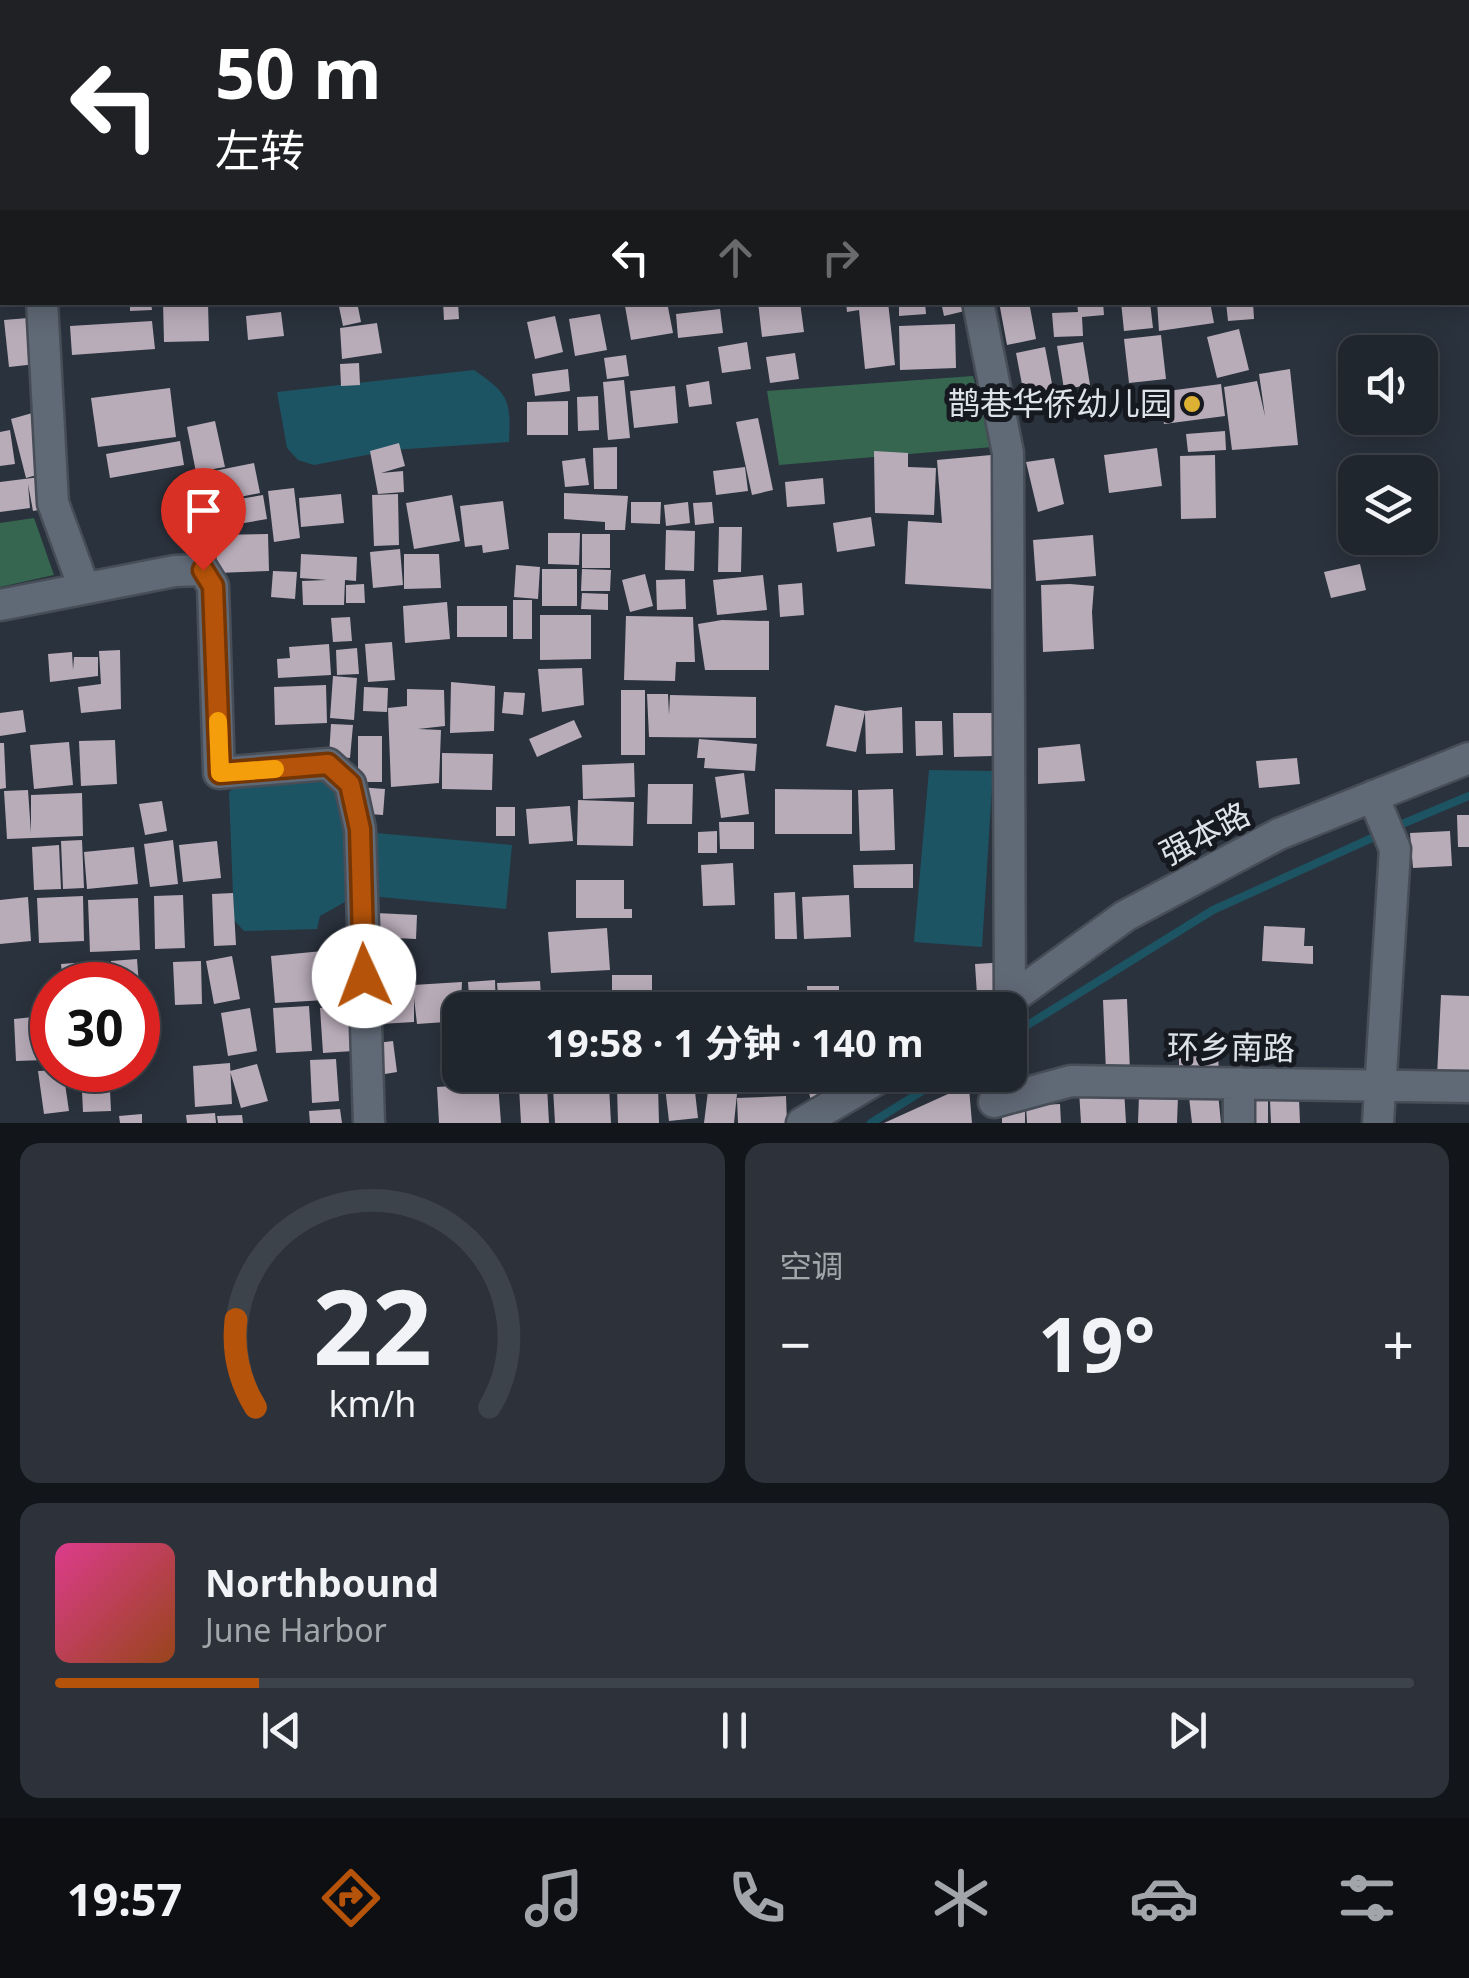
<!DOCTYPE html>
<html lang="zh">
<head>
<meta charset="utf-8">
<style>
	:root { --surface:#20262e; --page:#2d323a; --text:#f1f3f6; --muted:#a2a5aa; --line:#3d434a; --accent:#b45309 }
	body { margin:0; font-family:"Noto Sans","Noto Sans SC",sans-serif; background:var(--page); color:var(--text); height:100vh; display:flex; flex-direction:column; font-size:38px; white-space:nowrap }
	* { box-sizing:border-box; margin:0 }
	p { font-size:32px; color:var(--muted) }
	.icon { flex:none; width:55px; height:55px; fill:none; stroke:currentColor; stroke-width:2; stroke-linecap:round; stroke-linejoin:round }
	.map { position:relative; height:1123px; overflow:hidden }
	.drawer { display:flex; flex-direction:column; gap:20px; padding:20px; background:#121519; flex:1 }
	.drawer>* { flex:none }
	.hud { position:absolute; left:0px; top:0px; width:1470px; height:305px; box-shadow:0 5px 25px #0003,0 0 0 2px var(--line); background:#202124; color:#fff; overflow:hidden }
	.tools { position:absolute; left:1338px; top:335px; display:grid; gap:20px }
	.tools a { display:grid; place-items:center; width:100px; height:100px; border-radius:20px; background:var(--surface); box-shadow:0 5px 25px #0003,0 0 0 2px var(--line); font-size:50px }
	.speed { position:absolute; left:30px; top:962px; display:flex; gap:20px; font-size:50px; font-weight:700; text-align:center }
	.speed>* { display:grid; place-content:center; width:130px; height:130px; border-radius:50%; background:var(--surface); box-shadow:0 5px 25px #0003,0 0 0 2px var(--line); line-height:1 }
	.speed .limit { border:15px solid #d22; background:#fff; color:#111 }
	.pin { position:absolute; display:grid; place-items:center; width:85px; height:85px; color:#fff; margin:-102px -42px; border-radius:50% 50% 50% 0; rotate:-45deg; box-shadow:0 0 10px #0007 }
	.pin .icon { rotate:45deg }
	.me { position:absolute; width:110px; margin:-55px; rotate:358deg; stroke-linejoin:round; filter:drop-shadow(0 0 8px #0008) }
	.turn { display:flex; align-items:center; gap:35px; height:210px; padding:0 50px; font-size:45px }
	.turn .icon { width:130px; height:130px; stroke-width:2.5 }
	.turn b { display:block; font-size:70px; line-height:85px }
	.lanes { display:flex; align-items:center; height:95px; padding:0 50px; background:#0003; justify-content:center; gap:50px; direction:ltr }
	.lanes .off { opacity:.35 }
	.big { font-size:75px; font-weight:700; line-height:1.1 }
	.drawer .tile { flex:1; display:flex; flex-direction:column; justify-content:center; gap:15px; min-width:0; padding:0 35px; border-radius:20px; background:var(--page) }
	.drawer .dial { align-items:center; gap:0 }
	.dial svg { height:260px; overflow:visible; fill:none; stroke:var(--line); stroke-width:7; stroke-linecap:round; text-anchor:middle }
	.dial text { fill:var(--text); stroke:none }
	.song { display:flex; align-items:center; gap:30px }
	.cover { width:120px; height:120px; border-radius:15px; background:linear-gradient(135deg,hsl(330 70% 55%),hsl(20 70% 35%)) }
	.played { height:10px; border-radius:5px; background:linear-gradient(90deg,var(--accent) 15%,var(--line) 15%) }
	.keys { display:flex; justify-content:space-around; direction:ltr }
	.heat { display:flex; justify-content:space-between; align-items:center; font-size:55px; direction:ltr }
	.drawer .tiles { flex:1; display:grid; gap:20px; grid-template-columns:1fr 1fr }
	.tile:last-child { grid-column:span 2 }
	.trip { position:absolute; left:442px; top:992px; width:585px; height:100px; border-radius:20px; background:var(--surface); box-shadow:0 5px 25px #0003,0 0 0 2px var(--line); font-weight:700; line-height:100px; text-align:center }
	.menu { display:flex; height:160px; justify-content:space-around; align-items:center; background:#0d0f12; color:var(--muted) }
	.menu .icon { width:70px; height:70px }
	.menu .current { color:var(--accent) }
	.menu b { font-size:45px; color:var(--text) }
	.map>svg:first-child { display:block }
	.green { fill:#366550 }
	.water { fill:#1d5463 }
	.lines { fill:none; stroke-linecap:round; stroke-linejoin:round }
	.stream { stroke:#1d5463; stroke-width:8 }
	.building { fill:#b9acb9 }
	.minor-casing { stroke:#474e57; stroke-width:35 }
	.minor { stroke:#606976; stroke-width:30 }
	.route-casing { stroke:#753606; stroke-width:25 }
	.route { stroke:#b45309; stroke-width:18 }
	.slow { stroke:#f59e0b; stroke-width:18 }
	.poi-dot { fill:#ddb133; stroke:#16191f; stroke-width:4 }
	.labels { text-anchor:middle; stroke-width:10; stroke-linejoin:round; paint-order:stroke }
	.poi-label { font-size:32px; fill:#dee3ea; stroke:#16191f; text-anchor:end }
	.street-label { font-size:32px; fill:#dee3ea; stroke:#16191f }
</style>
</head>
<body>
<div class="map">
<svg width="1469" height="1123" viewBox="0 0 1469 1123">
	<rect width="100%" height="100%" fill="#2a323d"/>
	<!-- green -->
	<path class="green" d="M973,376L993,447L779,465L767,391Z
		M34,518L54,575L0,587V523Z"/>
	<!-- water -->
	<path class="water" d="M474,370C509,394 511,400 509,442L393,450L314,465L298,460L287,448L277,392Z
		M929,770L993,771L982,947L914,942Z
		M257,771L333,774L344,807L345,902L320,916L317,929L244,931L234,920L229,792Z
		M376,833L512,845L506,909L370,896Z"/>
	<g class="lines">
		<!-- stream -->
		<path class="stream" d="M1395,827L1469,796
			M1010,1036L1213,910L1383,833
			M871,1123L948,1075"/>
	</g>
	<!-- building -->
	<path class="building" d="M130,302H151L152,310L130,311Z
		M163,302H208L209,341L164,342Z
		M338,302H357L361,322L343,326Z
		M443,302H458L459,319L444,320Z
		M647,302H667L673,333L631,340L625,306Z
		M758,302H800L804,332L762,337Z
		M846,302H888L895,365L865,369L859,310L847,312Z
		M899,302H925L926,314L899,316Z
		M941,302H971L973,309L944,316Z
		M999,302H1029L1036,339L1007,345Z
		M1077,302H1103L1104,315L1082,317L1083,336L1054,337L1052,313L1078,312Z
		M1121,302H1150L1153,328L1124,331Z
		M1157,302H1210L1214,323L1159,331Z
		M1226,302H1253L1254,319L1228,321Z
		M720,309L723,333L678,338L676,314Z
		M281,312L284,336L248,340L246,316Z
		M600,314L607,350L575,356L569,319Z
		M555,316L563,352L535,359L527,322Z
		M40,317L45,363L9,367L4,320Z
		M152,321L155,349L72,355L70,326Z
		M377,323L382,353L342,359L340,328Z
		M955,324L956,368L900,370L899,326Z
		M1239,329L1249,370L1217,378L1207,337Z
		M1161,335L1166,379L1129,383L1124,339Z
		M747,342L751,369L722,373L718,347Z
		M1083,342L1090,385L1064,389L1057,346Z
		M1045,347L1053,389L1024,395L1016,353Z
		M795,353L799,379L770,383L766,357Z
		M626,355L629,376L607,379L604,358Z
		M359,363L360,385L341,386L340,364Z
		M568,369L570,391L535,396L532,374Z
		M1290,369L1298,445L1232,450L1224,387L1257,381L1265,416L1259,374Z
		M624,380L630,438L608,440L603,382Z
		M709,381L712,404L689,407L686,385Z
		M1221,384L1225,416L1164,424L1160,392Z
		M675,386L678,423L634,428L630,391Z
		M170,388L176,437L98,447L91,398Z
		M598,396L599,430L578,431L577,397Z
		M568,401V435H527V402Z
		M43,410L59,469L26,478L11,419Z
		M758,418L773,490L752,495L736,422Z
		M215,421L225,467L196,472L187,427Z
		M10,430L15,464L0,466V432Z
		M1225,431L1226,450L1188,452L1186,434Z
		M180,441L184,465L110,478L106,454Z
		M399,443L405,466L381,473L403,471L404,492L378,494L370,451Z
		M617,447V489H594L593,448Z
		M1157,448L1162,486L1109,493L1104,455Z
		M874,451L908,453V467L936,468L934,515L875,513Z
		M991,455L996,521L992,589L905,584L908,521L942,523L937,460Z
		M1215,455L1216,518L1181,519L1180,456Z
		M585,458L589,485L565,487L562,461Z
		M1054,458L1064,504L1038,512L1026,462Z
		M254,463L260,493L219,501L214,471Z
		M745,467L748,491L716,495L713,471Z
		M56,475L62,506L33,511L28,484L30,508L0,512V482Z
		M823,478L825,504L787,507L785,482Z
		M294,488L300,538L274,542L268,491Z
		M564,493L628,496L625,530H605V522L564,519Z
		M341,494L344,523L301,527L299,498Z
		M398,494L399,545L374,546L372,495Z
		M263,495L267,519L203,530L199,506Z
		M452,495L460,541L414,549L406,503Z
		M503,501L509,549L483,553L482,545L465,547L460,506Z
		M631,502H661L660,524L631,523Z
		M688,502L690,523L666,526L664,505Z
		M712,502L714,523L695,525L693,503Z
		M871,517L875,546L837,552L833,523Z
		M719,527H742L741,572H718Z
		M666,530L695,531L694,571L665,570Z
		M548,533H580L579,565L548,564Z
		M268,534L269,571L217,573L216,535Z
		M582,534H610V568H582Z
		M1093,535L1096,576L1036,581L1033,540Z
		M400,549L403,585L373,588L370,552Z
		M301,554L357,557L356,581L345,580L344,605H303L302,581L327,580L300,578Z
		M404,554H439L441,588L404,589Z
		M1360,564L1366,590L1331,598L1324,572Z
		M516,565L540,567L538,599L514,597Z
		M542,569H577V606H542Z
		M582,569L611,570L610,591H581Z
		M273,571L297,572L295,599L271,597Z
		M645,574L653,606L630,612L622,580Z
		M763,575L767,610L717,615L713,580Z
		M685,579L686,609L657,610L656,580Z
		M802,583L804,615L780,617L778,585Z
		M364,584L365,603H346V585Z
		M1070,584L1094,586L1092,612L1047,614L1092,612L1094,649L1043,652L1041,585Z
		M582,593L608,594V610L581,609Z
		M513,600H532V639H513Z
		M447,602L450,639L405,643L403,606Z
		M457,606H507V637H457Z
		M540,615H591V659L540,660Z
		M626,616L693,617L695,662H676L675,681L624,680Z
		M350,617L352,641L333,642L331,618Z
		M722,620L769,621V670H705L698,624Z
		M392,642L395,680L368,682L365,644Z
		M329,644L331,675L278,678L277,659L290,658L289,647Z
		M357,648L359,674L337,675L336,650Z
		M120,650L121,709L81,713L78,687L101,684L99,651Z
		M72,652L73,670L74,657H98V676L50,682L48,654Z
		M582,668L584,705L542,712L538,669Z
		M333,676L357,678L354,720L330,718Z
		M451,682L495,686L494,731L450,733Z
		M326,685L327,723L275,725L274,687Z
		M364,687L388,688L387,712L363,711Z
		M407,689L444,690L445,726L418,729L441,730L439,783L391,787L388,708L407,706Z
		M621,690H645V755H621Z
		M504,692L525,693L523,715L502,713Z
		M647,694H668L669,715L670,695L756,697V738L649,737Z
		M835,705L865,711L902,707L903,753L866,754L865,712L856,752L826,746Z
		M23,710L26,732L0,736V713Z
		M953,713H992L993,756L954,757Z
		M574,720L582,737L537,757L529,739Z
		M915,721H942L943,755L916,756Z
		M331,724L353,725L350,758L329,756Z
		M358,736H382V782H358Z
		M699,739L757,744L755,771L704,768L705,758H697Z
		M115,740L117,784L81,786L79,741Z
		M69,742L73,785L34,789L30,745Z
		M0,743H4L6,788L0,789Z
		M1080,744L1085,781L1038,784V748Z
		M442,753L493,754L492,790L442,789Z
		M1297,758L1300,784L1259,788L1256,761Z
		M634,763L635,797L583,799L582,765Z
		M744,773L749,814L721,818L715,777Z
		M648,784H693L692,824H647Z
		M358,787L385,789L383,815L356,813Z
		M775,789L852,790V834H775Z
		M893,789L895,850L860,851L858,790Z
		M28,790L31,833V795L82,793L83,836L7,839L4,791Z
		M578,800L634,802L633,846L577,845Z
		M162,801L167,831L145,835L139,804Z
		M570,806L573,841L529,844L526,809Z
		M496,807H515V836H496Z
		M1457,815H1469V847H1458Z
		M719,822H754V849H720Z
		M717,831V853H698V832Z
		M1450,831L1452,866L1413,868L1410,833Z
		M82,840L84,888L63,889L61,841Z
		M173,840L178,884L150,887L144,844Z
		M217,841L221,878L183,882L179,845Z
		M59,845L61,889L34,890L32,847Z
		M134,847L138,884L87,889L84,852Z
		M733,863L735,905L703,906L701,865Z
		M913,864V888H854L853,865Z
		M576,880H624V909H632V918H576Z
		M795,892L797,939H775L774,893Z
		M233,893L236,945L214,946L212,894Z
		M183,895L185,948L155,949L154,896Z
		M849,895L851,937L804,939L802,897Z
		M83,896L84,941L39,943L37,898Z
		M28,897L31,941L0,944V900Z
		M138,898L140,950L90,952L88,900Z
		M376,913L417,915L416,939L375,937Z
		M1264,926L1305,928L1304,946H1313V964L1262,961Z
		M607,928L610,970L551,973L548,932Z
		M333,950L335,969L356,967L359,998L275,1003L271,956Z
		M232,956L240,999L214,1004L206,961Z
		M137,959L139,985H112L111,961Z
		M201,961L202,1004L175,1005L173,962Z
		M88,962L89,985H63L61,964Z
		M1009,962L1013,1010H978L975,964Z
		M612,975H652V1010H612Z
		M413,979V985L462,982L460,1021L417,1024L414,998V1022L380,1024L378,980Z
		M495,980L496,1010H470L468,982Z
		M540,981L542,1010H499L497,983Z
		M807,986H839V1010H808Z
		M590,994L591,1010H548L547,996Z
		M1441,995L1469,996V1077L1437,1076Z
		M1127,999L1130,1071L1106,1072L1103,1000Z
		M309,1006L312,1051L276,1053L273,1008Z
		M349,1006L353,1051L323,1053L320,1008Z
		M250,1008L257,1051L228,1056L221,1013Z
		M138,1013L146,1053L138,1055Z
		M52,1015V1060H49L45,1025V1060L16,1061L14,1019Z
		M393,1041L397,1072L373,1076L369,1044Z
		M1218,1055L1219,1074L1179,1076V1057Z
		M336,1059L339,1101L312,1103L310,1060Z
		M230,1063L232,1104L195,1107L193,1066Z
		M257,1064L268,1101L241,1108L230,1071Z
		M63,1070L69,1111L44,1114L38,1071Z
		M81,1070H109L111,1111L83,1112Z
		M805,1075H849L859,1108L807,1123L801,1104L811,1101Z
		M498,1083L501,1123H439L437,1087Z
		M694,1083L698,1118L669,1121L665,1087Z
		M658,1085L659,1123H618L617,1087Z
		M547,1086L549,1123H521L519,1087Z
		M609,1086L611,1123H555L553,1088Z
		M969,1088L972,1123H884L959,1089Z
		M1124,1089L1126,1123H1081L1079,1090Z
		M708,1091L737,1094L734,1123H704Z
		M1218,1093L1221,1123H1192L1189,1097Z
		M1139,1095L1178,1096L1177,1123H1138Z
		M786,1096L787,1123H738L737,1098Z
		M1299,1099L1300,1123H1271L1270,1100Z
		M1224,1100H1268V1123H1224Z
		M1060,1104L1061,1123H1027L1026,1106Z
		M1002,1106L1025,1107V1123H1002Z
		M340,1109L342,1123H310L309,1111Z
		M215,1113L216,1123H187L186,1115Z
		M142,1114V1123H120L119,1116Z
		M242,1115L243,1123H218L217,1116Z"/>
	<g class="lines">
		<!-- minor casing -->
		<g class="minor-casing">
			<path id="minor" d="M36,0V2
				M443,0V2
				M842,0L844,2
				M0,171H2
				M42,302L53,503L84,588
				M978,302L1008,453L1010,1014
				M0,605L175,571L203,570L213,586L219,773L328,764L350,784L360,829L369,1123
				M1373,796L1395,849L1378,1123
				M1001,1006L1125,916L1279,834L1469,758
				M994,1102L1071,1081L1469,1087
				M802,1123L884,1075
				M1239,1123V1083"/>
		</g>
		<!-- minor -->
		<use href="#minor" class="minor"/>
	</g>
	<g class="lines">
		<!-- route casing -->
		<g class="route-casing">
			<path id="route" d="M203,570L213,586L220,773L328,764L350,784L360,829L364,976"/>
		</g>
		<!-- route -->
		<use href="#route" class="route"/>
		<!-- slow -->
		<path class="slow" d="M218,721L220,773L275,769"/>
	</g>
	<!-- markers -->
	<circle class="poi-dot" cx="1192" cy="404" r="10"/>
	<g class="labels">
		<!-- poi labels -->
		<g class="poi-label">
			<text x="1172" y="415">鹊巷华侨幼儿园</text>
		</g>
		<!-- street labels -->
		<g class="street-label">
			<text transform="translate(1205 834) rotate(-28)" y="11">强本路</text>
			<text transform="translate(1231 1048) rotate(1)" y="11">环乡南路</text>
		</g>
	</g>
</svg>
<div class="tools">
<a><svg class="icon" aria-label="sound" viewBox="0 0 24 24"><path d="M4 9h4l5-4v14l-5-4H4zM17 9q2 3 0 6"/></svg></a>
<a><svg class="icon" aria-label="layers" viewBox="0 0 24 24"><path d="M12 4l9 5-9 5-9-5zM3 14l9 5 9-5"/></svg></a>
</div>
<div class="speed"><div class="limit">30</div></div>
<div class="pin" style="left:203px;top:570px;background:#d93025"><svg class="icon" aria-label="arrive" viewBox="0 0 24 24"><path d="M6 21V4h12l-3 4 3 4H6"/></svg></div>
<svg class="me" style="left:364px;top:976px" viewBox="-20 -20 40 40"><circle r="19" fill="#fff"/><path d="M0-13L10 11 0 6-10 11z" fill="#b45309"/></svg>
<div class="trip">19:58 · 1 分钟 · 140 m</div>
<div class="hud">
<div class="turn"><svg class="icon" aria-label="left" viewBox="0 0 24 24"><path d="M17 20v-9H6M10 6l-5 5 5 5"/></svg><div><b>50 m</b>左转</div></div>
<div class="lanes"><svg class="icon" aria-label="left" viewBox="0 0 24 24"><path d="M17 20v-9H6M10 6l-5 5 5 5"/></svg><svg class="icon off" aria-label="ahead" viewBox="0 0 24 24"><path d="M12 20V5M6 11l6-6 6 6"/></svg><svg class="icon off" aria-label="right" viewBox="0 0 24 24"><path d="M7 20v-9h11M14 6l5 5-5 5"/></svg></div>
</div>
</div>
<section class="drawer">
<div class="tiles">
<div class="tile dial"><svg viewBox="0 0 100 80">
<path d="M14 69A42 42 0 1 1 86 69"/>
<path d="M14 69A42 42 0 0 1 8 42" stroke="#b45309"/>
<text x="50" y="56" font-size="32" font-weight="700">22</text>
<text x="50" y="72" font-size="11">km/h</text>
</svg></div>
<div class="tile"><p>空调</p>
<div class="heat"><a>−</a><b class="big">19°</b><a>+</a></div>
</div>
<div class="tile">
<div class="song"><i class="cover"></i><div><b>Northbound</b><p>June Harbor</p></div></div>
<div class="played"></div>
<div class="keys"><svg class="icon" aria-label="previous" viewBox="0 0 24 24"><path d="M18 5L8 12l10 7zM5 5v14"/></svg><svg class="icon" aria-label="pause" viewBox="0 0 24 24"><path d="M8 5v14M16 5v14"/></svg><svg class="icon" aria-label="next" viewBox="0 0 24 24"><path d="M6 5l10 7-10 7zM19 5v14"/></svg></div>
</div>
</div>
</section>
<nav class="menu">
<b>19:57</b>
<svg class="icon current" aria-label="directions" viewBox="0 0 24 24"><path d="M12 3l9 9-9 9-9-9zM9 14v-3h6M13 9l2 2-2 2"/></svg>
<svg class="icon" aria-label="music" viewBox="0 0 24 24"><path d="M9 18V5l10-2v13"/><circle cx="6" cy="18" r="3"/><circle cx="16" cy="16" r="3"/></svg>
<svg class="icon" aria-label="phone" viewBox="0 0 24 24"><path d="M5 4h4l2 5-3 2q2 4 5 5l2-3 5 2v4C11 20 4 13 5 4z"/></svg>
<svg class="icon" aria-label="climate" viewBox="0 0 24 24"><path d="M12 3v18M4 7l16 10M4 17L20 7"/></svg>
<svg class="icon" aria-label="car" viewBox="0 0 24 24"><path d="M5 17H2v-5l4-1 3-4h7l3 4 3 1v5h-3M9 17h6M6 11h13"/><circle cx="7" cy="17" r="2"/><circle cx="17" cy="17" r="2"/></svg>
<svg class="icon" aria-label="filters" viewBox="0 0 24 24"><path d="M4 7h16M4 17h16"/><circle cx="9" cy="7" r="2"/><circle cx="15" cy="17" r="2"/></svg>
</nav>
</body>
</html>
